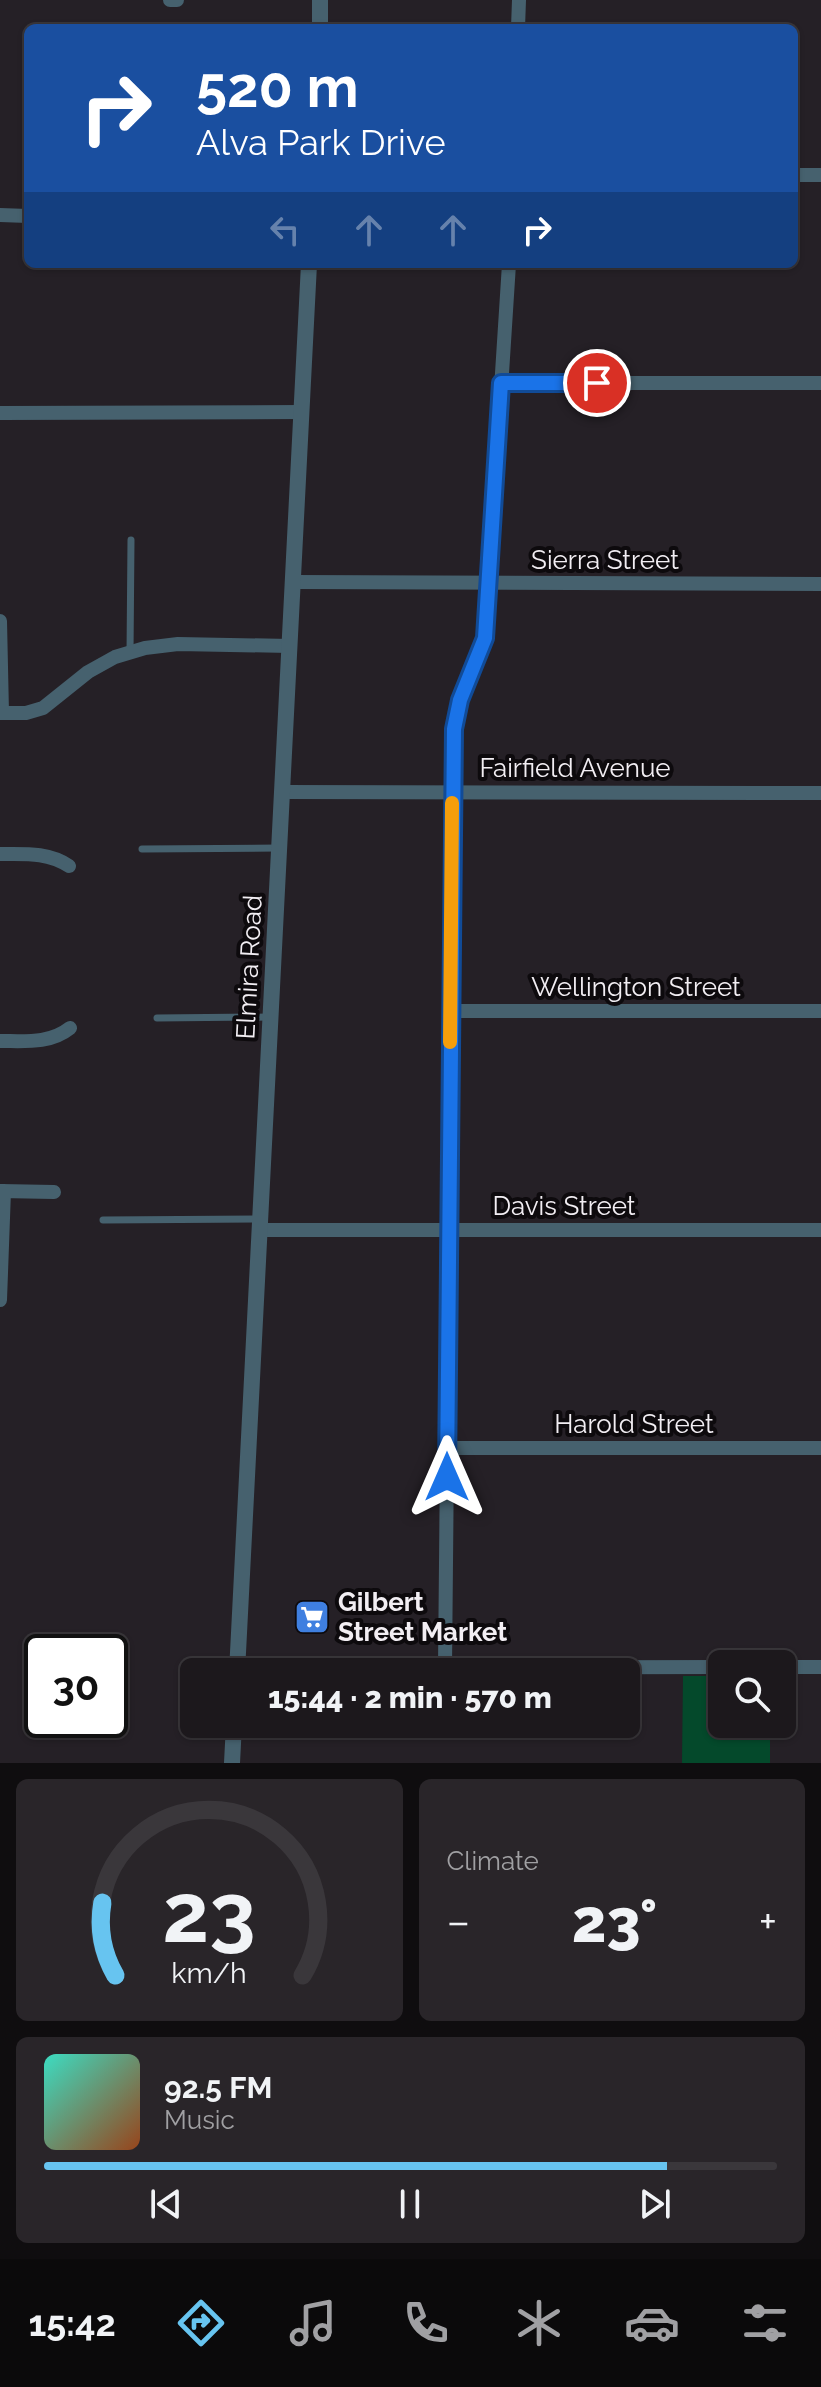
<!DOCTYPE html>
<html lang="en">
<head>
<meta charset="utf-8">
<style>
	:root { --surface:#1c181c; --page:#292529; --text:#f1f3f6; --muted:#a0a0a3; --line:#3a373b; --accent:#67c4f0 }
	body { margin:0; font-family:Raleway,sans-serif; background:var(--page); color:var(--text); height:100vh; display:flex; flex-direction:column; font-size:30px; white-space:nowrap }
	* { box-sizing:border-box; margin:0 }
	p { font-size:26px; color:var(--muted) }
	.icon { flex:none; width:44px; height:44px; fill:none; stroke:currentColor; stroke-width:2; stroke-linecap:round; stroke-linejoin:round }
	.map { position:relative; height:1763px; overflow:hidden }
	.details { display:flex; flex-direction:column; gap:16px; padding:16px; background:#0f0d0f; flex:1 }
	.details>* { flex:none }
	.hud { position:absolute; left:24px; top:24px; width:774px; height:244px; border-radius:12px; box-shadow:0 2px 6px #0004,0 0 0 2px var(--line); background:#1a4fa0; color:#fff; overflow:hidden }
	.fabs { position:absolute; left:708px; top:1650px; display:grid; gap:16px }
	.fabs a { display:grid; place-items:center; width:88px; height:88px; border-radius:12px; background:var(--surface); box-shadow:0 2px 6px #0004,0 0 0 2px var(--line); font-size:40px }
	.speed { position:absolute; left:24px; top:1634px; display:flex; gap:16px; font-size:40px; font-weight:700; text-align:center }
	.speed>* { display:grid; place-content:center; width:104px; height:104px; border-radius:50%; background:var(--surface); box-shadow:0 2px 6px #0004,0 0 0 2px var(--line); line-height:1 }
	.speed .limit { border:4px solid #111; border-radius:12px; background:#fff; color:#111 }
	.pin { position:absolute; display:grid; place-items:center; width:68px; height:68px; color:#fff; margin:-34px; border:4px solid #fff; border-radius:50%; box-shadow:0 2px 8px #0007 }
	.me { position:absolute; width:88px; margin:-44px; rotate:0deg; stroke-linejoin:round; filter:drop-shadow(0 0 6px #0008) }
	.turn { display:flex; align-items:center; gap:28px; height:168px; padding:0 40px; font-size:36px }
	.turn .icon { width:104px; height:104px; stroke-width:2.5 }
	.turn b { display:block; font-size:56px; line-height:68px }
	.lanes { display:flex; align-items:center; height:76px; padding:0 40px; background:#0003; justify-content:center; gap:40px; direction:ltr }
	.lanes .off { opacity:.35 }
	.big { font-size:60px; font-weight:800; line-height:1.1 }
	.details .tile { flex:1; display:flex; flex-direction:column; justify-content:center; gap:12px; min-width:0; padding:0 28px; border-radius:12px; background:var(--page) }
	.details .dial { align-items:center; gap:0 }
	.dial svg { height:208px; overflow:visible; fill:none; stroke:var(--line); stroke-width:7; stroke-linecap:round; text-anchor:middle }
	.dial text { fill:var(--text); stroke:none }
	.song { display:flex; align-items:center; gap:24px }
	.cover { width:96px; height:96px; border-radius:12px; background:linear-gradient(135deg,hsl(170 70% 55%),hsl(20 70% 35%)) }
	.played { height:8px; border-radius:4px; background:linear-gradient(90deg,var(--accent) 85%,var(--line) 85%) }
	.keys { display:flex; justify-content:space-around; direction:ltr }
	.heat { display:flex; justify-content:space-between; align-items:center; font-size:44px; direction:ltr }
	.details .tiles { flex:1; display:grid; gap:16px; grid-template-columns:1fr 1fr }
	.tile:last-child { grid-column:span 2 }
	.trip { position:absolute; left:180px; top:1658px; width:460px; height:80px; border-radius:12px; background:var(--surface); box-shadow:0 2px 6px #0004,0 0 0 2px var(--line); font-weight:800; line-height:80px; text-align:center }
	.dock { display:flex; height:128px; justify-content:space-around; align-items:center; background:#0b0a0b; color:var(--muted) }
	.dock .icon { width:56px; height:56px }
	.dock .current { color:var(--accent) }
	.dock b { font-size:36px; color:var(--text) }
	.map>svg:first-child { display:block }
	.green { fill:#04492b }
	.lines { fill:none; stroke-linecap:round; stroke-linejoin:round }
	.service { stroke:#46616e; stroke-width:7 }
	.minor { stroke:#46616e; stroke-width:14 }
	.tertiary { stroke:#46616e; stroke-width:16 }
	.route-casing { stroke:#114b97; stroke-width:20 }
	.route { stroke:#1a73e8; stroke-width:14 }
	.slow { stroke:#f59e0b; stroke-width:14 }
	.labels { text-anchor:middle; stroke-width:8; stroke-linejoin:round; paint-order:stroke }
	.street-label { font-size:26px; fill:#f2eef3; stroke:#0d0a0d }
	.poi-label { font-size:26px; font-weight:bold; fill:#f2eef3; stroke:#0d0a0d; text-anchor:start }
</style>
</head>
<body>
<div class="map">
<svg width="821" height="1763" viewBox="0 0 821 1763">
	<rect width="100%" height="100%" fill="#252026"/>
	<!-- green -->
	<path class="green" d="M683,1676H722V1724H770V1763H682Z"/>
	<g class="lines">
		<!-- service -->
		<path class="service" d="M130,653L131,540
			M142,849L279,848
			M157,1018L270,1017
			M103,1220L260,1219"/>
		<!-- minor -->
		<path class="minor" d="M170,0H177
			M518,28L519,0
			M794,175H821
			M0,215L28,216
			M501,383H821
			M0,413L302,412
			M293,582L821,584
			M0,621L2,713
			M0,713H26L43,708L88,672L115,657L145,648L178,644L290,646
			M282,792L821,793
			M0,854C25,854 48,852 69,866
			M450,1011H821
			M0,1041C25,1041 50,1044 70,1028
			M0,1191L54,1192
			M259,1230H821
			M0,1300L4,1191
			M447,1448H821
			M445,1667L454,729L460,700L485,638L509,264
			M782,1667H821
			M237,1668L722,1667"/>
		<!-- tertiary -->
		<path class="tertiary" d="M320,28V0
			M237,1672L309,264
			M232,1763L234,1724"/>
	</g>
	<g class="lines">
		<!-- route casing -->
		<g class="route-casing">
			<path id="route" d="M447,1477L454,729L460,700L485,638L501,383H597"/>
		</g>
		<!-- route -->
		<use href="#route" class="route"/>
		<!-- slow -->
		<path class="slow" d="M450,1042L452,803"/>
	</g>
	<!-- icons -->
	<defs>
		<g id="supermarket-square" transform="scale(1.8)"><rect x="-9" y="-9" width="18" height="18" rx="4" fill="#3f7fe0" stroke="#0d0a0d"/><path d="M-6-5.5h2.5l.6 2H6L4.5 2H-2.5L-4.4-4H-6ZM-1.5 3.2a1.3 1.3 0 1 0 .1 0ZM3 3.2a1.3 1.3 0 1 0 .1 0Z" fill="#fff"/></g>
	</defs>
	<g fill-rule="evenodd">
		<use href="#supermarket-square" x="312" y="1617"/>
	</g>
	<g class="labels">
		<!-- street labels -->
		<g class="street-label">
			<text x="605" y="569">Sierra Street</text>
			<text x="575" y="777">Fairfield Avenue</text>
			<text transform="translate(249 967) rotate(-87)" y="9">Elmira Road</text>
			<text x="636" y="996">Wellington Street</text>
			<text x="564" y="1215">Davis Street</text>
			<text x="634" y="1433">Harold Street</text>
		</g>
		<!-- poi labels -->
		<g class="poi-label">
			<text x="338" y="1611">Gilbert<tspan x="338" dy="30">Street Market</tspan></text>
		</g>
	</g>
</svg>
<div class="fabs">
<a><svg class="icon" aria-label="search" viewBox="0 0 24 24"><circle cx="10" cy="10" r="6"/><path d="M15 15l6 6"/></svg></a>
</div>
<div class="speed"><div class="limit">30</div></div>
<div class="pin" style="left:597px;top:383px;background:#d93025"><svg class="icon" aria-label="arrive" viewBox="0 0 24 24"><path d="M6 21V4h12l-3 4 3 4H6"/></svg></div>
<svg class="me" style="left:447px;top:1477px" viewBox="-20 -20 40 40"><path d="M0-17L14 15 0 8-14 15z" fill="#1a73e8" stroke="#fff" stroke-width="4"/></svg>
<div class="trip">15:44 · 2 min · 570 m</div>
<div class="hud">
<div class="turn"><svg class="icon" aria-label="right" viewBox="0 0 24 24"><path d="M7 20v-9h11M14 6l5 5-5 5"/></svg><div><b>520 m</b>Alva Park Drive</div></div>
<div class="lanes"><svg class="icon off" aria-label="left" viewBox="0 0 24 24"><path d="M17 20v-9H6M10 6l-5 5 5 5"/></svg><svg class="icon off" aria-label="ahead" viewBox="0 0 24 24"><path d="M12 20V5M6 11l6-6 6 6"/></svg><svg class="icon off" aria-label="ahead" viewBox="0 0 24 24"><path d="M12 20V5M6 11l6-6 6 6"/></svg><svg class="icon" aria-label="right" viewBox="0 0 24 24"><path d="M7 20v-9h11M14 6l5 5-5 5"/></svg></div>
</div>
</div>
<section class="details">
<div class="tiles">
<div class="tile dial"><svg viewBox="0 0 100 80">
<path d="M14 69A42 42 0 1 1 86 69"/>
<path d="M14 69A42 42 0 0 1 9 41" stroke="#67c4f0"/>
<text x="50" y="56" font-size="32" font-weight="700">23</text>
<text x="50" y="72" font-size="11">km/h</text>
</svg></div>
<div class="tile"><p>Climate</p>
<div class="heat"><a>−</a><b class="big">23°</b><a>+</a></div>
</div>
<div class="tile">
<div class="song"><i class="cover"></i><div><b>92.5 FM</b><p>Music</p></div></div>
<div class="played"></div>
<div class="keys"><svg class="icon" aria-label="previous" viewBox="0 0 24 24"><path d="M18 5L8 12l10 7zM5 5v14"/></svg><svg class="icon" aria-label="pause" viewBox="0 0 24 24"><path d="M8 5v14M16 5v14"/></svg><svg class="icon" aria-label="next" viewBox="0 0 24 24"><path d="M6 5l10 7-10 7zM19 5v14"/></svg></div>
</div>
</div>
</section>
<nav class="dock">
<b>15:42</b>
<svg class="icon current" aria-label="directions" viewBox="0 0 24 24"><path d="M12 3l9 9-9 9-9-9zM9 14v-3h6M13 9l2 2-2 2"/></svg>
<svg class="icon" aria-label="music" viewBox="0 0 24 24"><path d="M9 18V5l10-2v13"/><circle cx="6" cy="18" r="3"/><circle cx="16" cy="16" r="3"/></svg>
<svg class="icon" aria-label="phone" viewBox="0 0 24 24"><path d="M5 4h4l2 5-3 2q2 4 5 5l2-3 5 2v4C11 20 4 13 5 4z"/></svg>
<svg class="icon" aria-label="climate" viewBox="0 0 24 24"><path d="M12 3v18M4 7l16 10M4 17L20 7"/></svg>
<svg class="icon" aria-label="car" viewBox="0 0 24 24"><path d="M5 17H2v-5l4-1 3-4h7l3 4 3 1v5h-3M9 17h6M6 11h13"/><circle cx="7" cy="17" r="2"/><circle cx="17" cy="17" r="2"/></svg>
<svg class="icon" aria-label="filters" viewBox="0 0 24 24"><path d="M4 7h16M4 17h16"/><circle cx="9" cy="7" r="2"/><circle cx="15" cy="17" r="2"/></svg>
</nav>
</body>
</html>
